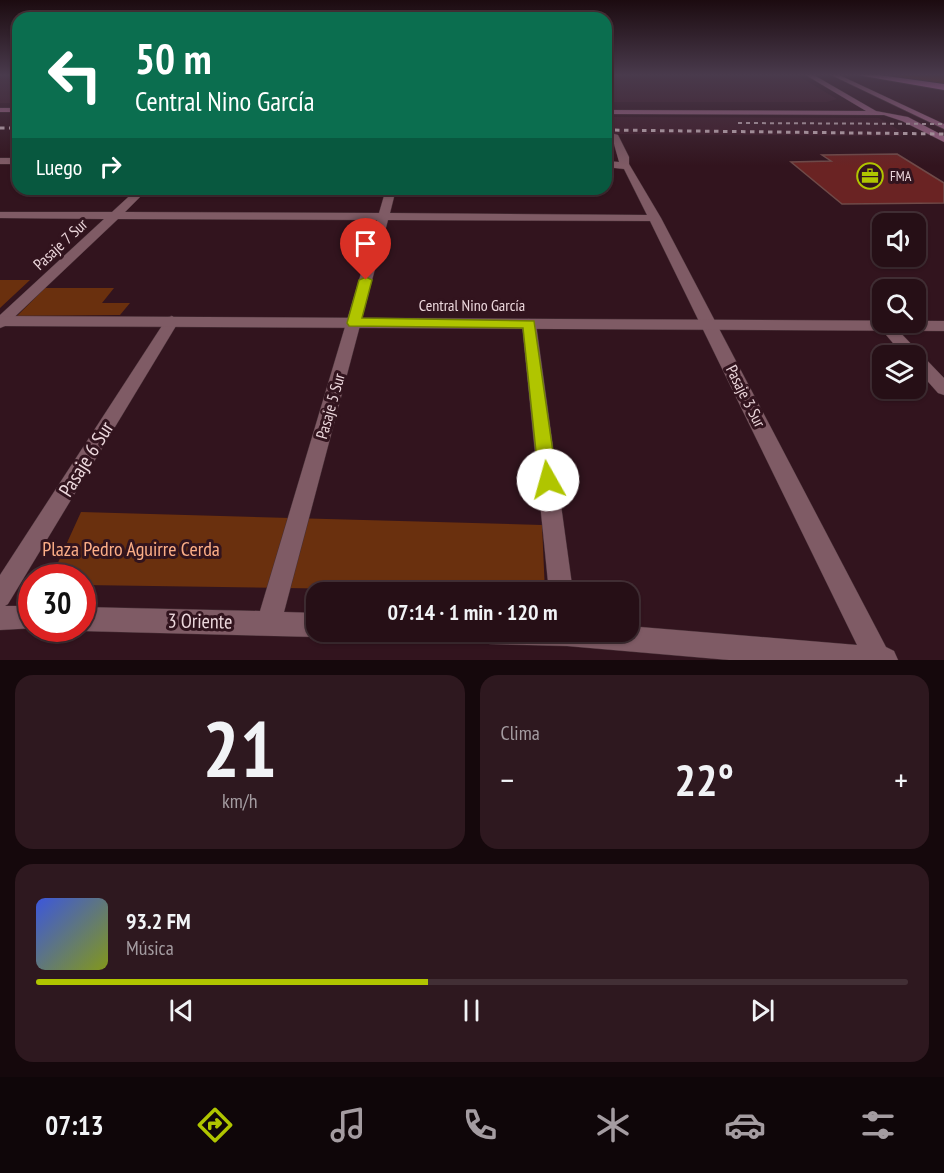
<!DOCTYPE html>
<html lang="es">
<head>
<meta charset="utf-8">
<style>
	:root { --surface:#260f16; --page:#2e181f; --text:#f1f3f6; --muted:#a49ca1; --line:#422f35; --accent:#b0c500 }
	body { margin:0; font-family:"PT Sans Narrow",sans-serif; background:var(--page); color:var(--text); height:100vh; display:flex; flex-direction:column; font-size:22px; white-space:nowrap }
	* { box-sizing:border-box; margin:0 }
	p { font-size:20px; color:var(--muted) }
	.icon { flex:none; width:33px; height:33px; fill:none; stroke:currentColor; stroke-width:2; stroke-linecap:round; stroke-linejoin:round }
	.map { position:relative; height:660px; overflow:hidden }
	.side { display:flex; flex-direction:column; gap:15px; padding:15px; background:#15080c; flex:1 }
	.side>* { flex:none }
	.hud { position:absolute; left:12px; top:12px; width:600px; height:183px; border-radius:18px; box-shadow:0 2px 4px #0004,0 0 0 2px var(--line); background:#0b6e4f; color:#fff; overflow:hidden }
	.tools { position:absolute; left:872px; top:213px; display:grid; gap:12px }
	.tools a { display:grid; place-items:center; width:54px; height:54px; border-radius:12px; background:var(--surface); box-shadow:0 2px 4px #0004,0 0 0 2px var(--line); font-size:30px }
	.speed { position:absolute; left:18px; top:564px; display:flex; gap:12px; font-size:30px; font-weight:700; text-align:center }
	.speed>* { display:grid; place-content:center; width:78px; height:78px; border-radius:50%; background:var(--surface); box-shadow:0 2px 4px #0004,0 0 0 2px var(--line); line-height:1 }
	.speed .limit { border:9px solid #d22; background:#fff; color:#111 }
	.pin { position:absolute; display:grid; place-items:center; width:51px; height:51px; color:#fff; margin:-62px -26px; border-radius:50% 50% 50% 0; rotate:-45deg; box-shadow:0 0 6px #0007 }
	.pin .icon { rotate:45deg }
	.me { position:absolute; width:66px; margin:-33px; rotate:353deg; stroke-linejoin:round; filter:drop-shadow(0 0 4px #0008) }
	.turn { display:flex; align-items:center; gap:21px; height:126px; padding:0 24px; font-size:27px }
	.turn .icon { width:78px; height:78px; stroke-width:2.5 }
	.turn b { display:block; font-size:42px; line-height:51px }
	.then { display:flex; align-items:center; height:57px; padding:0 24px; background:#0003; gap:12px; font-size:22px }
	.big { font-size:45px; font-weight:600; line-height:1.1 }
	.side .card { flex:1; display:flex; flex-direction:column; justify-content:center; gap:9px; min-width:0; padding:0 21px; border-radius:18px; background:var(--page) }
	.side .dial { align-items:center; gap:0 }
	.dial b { font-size:78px; line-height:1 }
	.song { display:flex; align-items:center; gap:18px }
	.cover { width:72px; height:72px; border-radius:9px; background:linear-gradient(135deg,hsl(230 70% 55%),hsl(70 70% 35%)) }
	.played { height:6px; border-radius:3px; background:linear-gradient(90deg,var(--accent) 45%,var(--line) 45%) }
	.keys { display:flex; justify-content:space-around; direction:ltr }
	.heat { display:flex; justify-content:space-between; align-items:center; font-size:33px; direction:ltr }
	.side .tiles { flex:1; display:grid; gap:15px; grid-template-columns:1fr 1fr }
	.card:last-child { grid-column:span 2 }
	.trip { position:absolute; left:306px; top:582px; width:333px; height:60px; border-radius:18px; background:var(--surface); box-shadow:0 2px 4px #0004,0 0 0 2px var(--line); font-weight:600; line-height:60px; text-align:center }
	.tab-bar { display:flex; height:96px; justify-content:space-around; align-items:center; background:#0f0609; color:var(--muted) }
	.tab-bar .icon { width:42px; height:42px }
	.tab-bar .active { color:var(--accent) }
	.tab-bar b { font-size:27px; color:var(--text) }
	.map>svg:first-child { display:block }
	.built { fill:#3f1a27 }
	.green { fill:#6a300e }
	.building { fill:#6a2323; stroke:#6f4a48; stroke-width:1.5 }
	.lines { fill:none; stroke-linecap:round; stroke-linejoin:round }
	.minor-casing { stroke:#473037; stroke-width:1 }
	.tertiary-casing { stroke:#473037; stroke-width:1 }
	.secondary-casing { stroke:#473037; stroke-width:1 }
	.motorway-casing { stroke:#473037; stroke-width:2 }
	.minor { fill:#7f5b65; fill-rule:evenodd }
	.tertiary { fill:#7f5b65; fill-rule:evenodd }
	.secondary { fill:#a46889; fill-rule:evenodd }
	.motorway { fill:#f988dd; fill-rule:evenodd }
	.rail-far1 { stroke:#d2bbc1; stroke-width:2; stroke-dasharray:4 4; stroke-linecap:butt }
	.rail { stroke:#d2bbc1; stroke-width:3; stroke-dasharray:4.5 4.5; stroke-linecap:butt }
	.route { fill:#b0c500; stroke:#728000; stroke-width:1.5 }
	.labels { text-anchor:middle; stroke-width:6; stroke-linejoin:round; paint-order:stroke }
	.far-poi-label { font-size:14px; fill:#ecd7dc; stroke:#32141e; text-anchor:start }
	.street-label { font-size:16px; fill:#ecd7dc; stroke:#32141e }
	.near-street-label { font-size:20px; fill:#ecd7dc; stroke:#32141e }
	.near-park-label { font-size:20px; fill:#fcae87; stroke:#32141e }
</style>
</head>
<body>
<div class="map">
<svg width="944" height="660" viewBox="0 0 944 660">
	<rect width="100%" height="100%" fill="#32141e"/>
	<!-- built -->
	<path class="built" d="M0,74H18V103H0Z
		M606,74H795L837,99L827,102H606Z
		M606,117L879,118L904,133L900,136L606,134Z"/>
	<!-- green -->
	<path class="green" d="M864,74H944V85L870,76Z
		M0,280H30L0,308Z
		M45,288H114L102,303H130L120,315L17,316Z
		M81,512L542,525L545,592L83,585L82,578H51Z"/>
	<!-- building -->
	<path class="building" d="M897,154L944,183V203L842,204L791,162L831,161L822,155Z"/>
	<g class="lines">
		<!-- minor casing -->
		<g class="minor-casing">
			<path id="minor" d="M611,133L618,135L629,157V164L661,218L886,647L894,651L898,660H729L567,646L490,644L481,641L478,632H628V626L857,645L650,221L388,220L284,612L316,613V632H326L325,634L316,637L82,631L75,628H82V607L260,611L377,220L118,219L5,326L0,328V315L104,219L0,218V212H112L137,189H148L125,212L379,213L386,189H396L390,213L647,215L624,169L606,167V161L619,162Z
				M0,158H18V164H0Z
				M172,316L179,321L8,604L5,606H32V628H36L0,630V575L167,318Z
				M529,319L536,324L573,592H549L522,324Z
				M881,323H891L944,378V395L938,393L915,367V356H904L881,329L879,326Z"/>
		</g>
		<!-- tertiary casing -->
		<g class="tertiary-casing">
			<path id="tertiary" d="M0,316L944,321V331L0,326Z"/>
		</g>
		<!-- secondary casing -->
		<g class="secondary-casing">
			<path id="secondary" d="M804,74H812L876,111L908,117L944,136V142L902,121L884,115L606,114V110L866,111Z
				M829,74H837L944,124V129Z
				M0,108H18V112H0Z"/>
		</g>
		<!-- motorway casing -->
		<g class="motorway-casing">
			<path id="motorway" d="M852,74H872L944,84V90Z"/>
		</g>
		<!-- minor -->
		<use href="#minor" class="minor"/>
		<!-- tertiary -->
		<use href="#tertiary" class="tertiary"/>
		<!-- secondary -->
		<use href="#secondary" class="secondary"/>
		<!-- motorway -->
		<use href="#motorway" class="motorway"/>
		<!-- rail-far1 -->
		<path class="rail-far1" d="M738,123L944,124"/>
		<!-- rail -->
		<path class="rail" d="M0,128H18
			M606,130L944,134"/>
	</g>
	<!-- sky -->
	<linearGradient id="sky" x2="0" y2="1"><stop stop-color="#1c0b10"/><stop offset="0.45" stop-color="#493a4c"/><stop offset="1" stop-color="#493a4c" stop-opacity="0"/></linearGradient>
	<rect width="944" height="166" fill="url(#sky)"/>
	<!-- route -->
	<path class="route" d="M366,277L372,280L362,318L534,321L557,480L555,486L548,488L542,486L539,480L523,328L349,326L347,323L359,280Z"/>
	<!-- icons -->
	<defs>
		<g id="office-ring" transform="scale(1.35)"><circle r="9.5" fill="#32141e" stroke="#b0c500" stroke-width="1.5"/><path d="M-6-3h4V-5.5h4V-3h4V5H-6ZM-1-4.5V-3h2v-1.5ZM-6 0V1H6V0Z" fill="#b0c500"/></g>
	</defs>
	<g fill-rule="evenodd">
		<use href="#office-ring" x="870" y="176"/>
	</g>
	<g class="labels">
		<!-- far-poi labels -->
		<g class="far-poi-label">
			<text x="890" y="181">FMA</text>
		</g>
		<!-- street labels -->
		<g class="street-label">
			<text transform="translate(60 244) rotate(-43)" y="6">Pasaje 7 Sur</text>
			<text x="472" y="311">Central Nino García</text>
			<text transform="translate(746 396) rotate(63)" y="6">Pasaje 3 Sur</text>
			<text transform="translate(330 406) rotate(-74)" y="6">Pasaje 5 Sur</text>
		</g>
		<!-- near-street labels -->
		<g class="near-street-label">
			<text transform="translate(86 459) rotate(-58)" y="7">Pasaje 6 Sur</text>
			<text transform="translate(200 621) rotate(1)" y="7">3 Oriente</text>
		</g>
		<!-- near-park labels -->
		<g class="near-park-label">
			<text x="131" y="556">Plaza Pedro Aguirre Cerda</text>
		</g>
	</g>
</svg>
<div class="tools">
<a><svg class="icon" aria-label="sound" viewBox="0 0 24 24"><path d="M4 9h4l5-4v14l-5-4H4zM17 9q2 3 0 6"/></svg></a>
<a><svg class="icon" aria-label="search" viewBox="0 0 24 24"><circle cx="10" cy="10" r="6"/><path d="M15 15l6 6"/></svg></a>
<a><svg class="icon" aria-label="layers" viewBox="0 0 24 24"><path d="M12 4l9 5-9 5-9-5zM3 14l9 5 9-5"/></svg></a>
</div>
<div class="speed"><div class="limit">30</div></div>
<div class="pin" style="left:366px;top:280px;background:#d93025"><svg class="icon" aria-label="arrive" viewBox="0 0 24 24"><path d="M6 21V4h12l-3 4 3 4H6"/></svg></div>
<svg class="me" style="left:548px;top:480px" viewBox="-20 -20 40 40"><circle r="19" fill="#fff"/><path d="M0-13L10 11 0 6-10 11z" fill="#b0c500"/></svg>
<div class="trip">07:14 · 1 min · 120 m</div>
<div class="hud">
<div class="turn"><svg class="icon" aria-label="left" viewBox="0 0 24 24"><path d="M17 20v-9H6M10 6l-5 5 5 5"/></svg><div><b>50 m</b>Central Nino García</div></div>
<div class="then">Luego<svg class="icon" aria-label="right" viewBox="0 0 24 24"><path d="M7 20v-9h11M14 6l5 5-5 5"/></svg></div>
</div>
</div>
<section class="side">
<div class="tiles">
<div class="card dial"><b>21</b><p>km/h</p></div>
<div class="card"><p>Clima</p>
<div class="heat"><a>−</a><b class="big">22°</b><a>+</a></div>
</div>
<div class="card">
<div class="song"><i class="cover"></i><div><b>93.2 FM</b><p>Música</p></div></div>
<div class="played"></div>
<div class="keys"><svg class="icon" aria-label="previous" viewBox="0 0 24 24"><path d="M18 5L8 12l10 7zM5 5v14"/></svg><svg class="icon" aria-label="pause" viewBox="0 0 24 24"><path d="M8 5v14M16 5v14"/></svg><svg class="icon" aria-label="next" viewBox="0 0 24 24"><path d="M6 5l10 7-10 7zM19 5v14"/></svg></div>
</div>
</div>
</section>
<nav class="tab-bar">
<b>07:13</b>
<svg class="icon active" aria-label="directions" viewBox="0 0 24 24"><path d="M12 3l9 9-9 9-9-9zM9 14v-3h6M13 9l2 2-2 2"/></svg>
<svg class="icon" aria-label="music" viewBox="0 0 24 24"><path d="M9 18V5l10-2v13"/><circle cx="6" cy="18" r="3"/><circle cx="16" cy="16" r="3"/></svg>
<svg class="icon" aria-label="phone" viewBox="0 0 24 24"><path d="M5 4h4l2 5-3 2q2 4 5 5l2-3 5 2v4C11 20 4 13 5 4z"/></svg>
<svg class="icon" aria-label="climate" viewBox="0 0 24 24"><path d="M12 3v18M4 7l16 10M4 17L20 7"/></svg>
<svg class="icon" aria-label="car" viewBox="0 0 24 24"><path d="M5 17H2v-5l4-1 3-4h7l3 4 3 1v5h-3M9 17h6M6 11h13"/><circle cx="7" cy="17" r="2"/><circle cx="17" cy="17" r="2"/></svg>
<svg class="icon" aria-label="filters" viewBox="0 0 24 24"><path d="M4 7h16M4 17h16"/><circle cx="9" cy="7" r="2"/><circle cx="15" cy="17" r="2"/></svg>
</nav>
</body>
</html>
